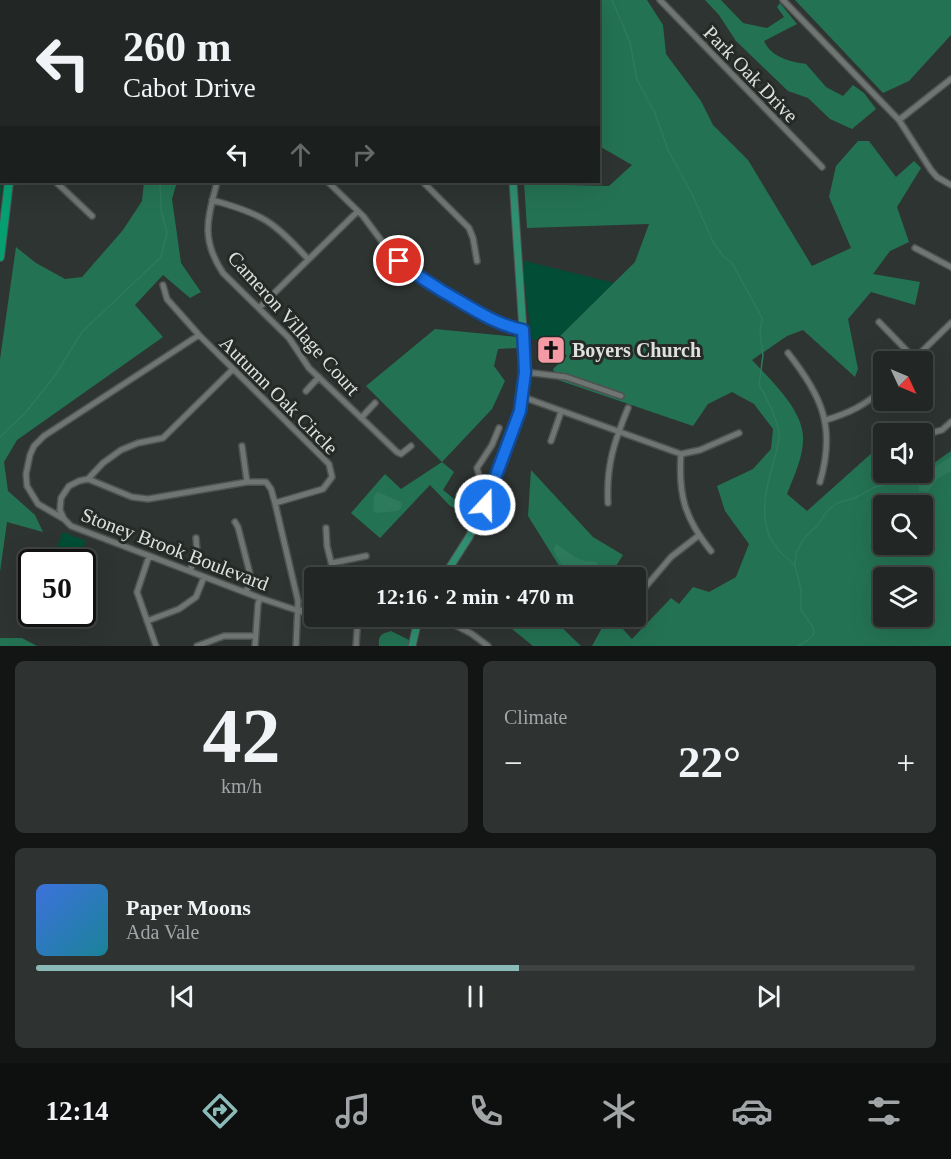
<!DOCTYPE html>
<html lang="en">
<head>
<meta charset="utf-8">
<style>
	:root { --surface:#222725; --page:#2e3332; --text:#f1f3f6; --muted:#a2a5a7; --line:#3f4442; --accent:#8bbbb9 }
	body { margin:0; font-family:"Times New Roman",serif; background:var(--page); color:var(--text); height:100vh; display:flex; flex-direction:column; font-size:22px; white-space:nowrap }
	* { box-sizing:border-box; margin:0 }
	p { font-size:20px; color:var(--muted) }
	.icon { flex:none; width:33px; height:33px; fill:none; stroke:currentColor; stroke-width:2; stroke-linecap:round; stroke-linejoin:round }
	.map { position:relative; height:646px; overflow:hidden }
	.side { display:flex; flex-direction:column; gap:15px; padding:15px; background:#131514; flex:1 }
	.side>* { flex:none }
	.hud { position:absolute; left:0px; top:0px; width:600px; height:183px; box-shadow:0 6px 24px #0002,0 0 0 2px var(--line); background:#222725; color:var(--text); overflow:hidden }
	.needle { width:39px; rotate:134deg }
	.tools { position:absolute; left:873px; top:351px; display:grid; gap:12px }
	.tools a { display:grid; place-items:center; width:60px; height:60px; border-radius:6px; background:var(--surface); box-shadow:0 6px 24px #0002,0 0 0 2px var(--line); font-size:30px }
	.speed { position:absolute; left:18px; top:549px; display:flex; gap:12px; font-size:30px; font-weight:700; text-align:center }
	.speed>* { display:grid; place-content:center; width:78px; height:78px; border-radius:50%; background:var(--surface); box-shadow:0 6px 24px #0002,0 0 0 2px var(--line); line-height:1 }
	.speed .limit { border:3px solid #111; border-radius:9px; background:#fff; color:#111 }
	.pin { position:absolute; display:grid; place-items:center; width:51px; height:51px; color:#fff; margin:-26px; border:3px solid #fff; border-radius:50%; box-shadow:0 2px 6px #0007 }
	.me { position:absolute; width:66px; margin:-33px; rotate:21deg; stroke-linejoin:round; filter:drop-shadow(0 0 4px #0008) }
	.turn { display:flex; align-items:center; gap:21px; height:126px; padding:0 24px; font-size:27px }
	.turn .icon { width:78px; height:78px; stroke-width:2.5 }
	.turn b { display:block; font-size:42px; line-height:51px }
	.lanes { display:flex; align-items:center; height:57px; padding:0 24px; background:#0003; justify-content:center; gap:30px; direction:ltr }
	.lanes .off { opacity:.35 }
	.big { font-size:45px; font-weight:800; line-height:1.1 }
	.side .widget { flex:1; display:flex; flex-direction:column; justify-content:center; gap:9px; min-width:0; padding:0 21px; border-radius:9px; background:var(--page) }
	.side .dial { align-items:center; gap:0 }
	.dial b { font-size:78px; line-height:1 }
	.song { display:flex; align-items:center; gap:18px }
	.cover { width:72px; height:72px; border-radius:9px; background:linear-gradient(135deg,hsl(220 70% 55%),hsl(190 70% 35%)) }
	.played { height:6px; border-radius:3px; background:linear-gradient(90deg,var(--accent) 55%,var(--line) 55%) }
	.keys { display:flex; justify-content:space-around; direction:ltr }
	.heat { display:flex; justify-content:space-between; align-items:center; font-size:33px; direction:ltr }
	.side .tiles { flex:1; display:grid; gap:15px; grid-template-columns:1fr 1fr }
	.widget:last-child { grid-column:span 2 }
	.trip { position:absolute; left:304px; top:567px; width:342px; height:60px; border-radius:6px; background:var(--surface); box-shadow:0 6px 24px #0002,0 0 0 2px var(--line); font-weight:800; line-height:60px; text-align:center }
	.menu { display:flex; height:96px; justify-content:space-around; align-items:center; background:#0e100f; color:var(--muted) }
	.menu .icon { width:42px; height:42px }
	.menu .on { color:var(--accent) }
	.menu b { font-size:27px; color:var(--text) }
	.map>svg:first-child { display:block }
	.green { fill:#014d35 }
	.forest { fill:#247254; fill-rule:evenodd }
	.water { fill:#2d7a5c }
	.lines { fill:none; stroke-linecap:round; stroke-linejoin:round }
	.stream { stroke:#2d7a5c; stroke-width:1.5 }
	.minor-casing { stroke:#4e5250; stroke-width:8 }
	.major-casing { stroke:#4e5250; stroke-width:9 }
	.highway-casing { stroke:#4e5250; stroke-width:10 }
	.minor { stroke:#6f7572; stroke-width:5 }
	.major { stroke:#308e71; stroke-width:7 }
	.highway { stroke:#069f71; stroke-width:8 }
	.route-casing { stroke:#114b97; stroke-width:15 }
	.route { stroke:#1a73e8; stroke-width:10 }
	.labels { text-anchor:middle; stroke-width:6; stroke-linejoin:round; paint-order:stroke }
	.street-label { font-size:20px; fill:#dee1df; stroke:#252a27 }
	.poi-label { font-size:20px; font-weight:bold; fill:#dee1df; stroke:#252a27; text-anchor:start }
</style>
</head>
<body>
<div class="map">
<svg width="951" height="646" viewBox="0 0 951 646">
	<rect width="100%" height="100%" fill="#2e3431"/>
	<!-- green -->
	<path class="green" d="M1,95L2,182L0,201V107Z
		M521,260L614,283L553,343L532,339Z
		M63,532L86,541L78,562L54,553Z"/>
	<!-- forest -->
	<path class="forest" d="M538,0H647L663,25L666,54L701,101L713,125L748,160L812,266L851,248L829,197L836,166L858,141H869L896,177L914,161L921,168L897,207L909,242L890,251L873,274L920,282L915,305L871,292L848,319L858,369L855,377L803,330L787,336L752,360C770,379 802,409 803,436C804,456 794,476 787,494L807,511L883,443L884,472H922L923,466L931,465L951,451V646H592L608,617H612L632,639L671,598L679,604L693,587L709,592L736,577L749,544L725,511L717,486L753,469L771,449L773,429L754,404L732,392L708,404L693,426L558,380L553,369L567,356L553,343L635,262L649,224L527,228L524,182H561L568,185L609,186L632,165L599,146L598,2L536,1ZM884,506H922V544H884ZM884,578H922V616H884Z
		M705,0H721L743,23L767,28L784,17L777,7L780,3L797,24L764,41C771,57 790,62 806,64L826,87L843,96L853,85L864,93L876,109L852,129L830,119L808,98L788,91L736,41L719,15Z
		M795,0H951V35L909,81L883,93Z
		M144,182H177L172,199L181,263L201,292L190,298L163,275L135,305L163,337L17,440L4,462L8,491L35,515L43,532L7,522L0,572V359L16,247L36,263L65,279L82,277L123,230L142,201Z
		M435,329L517,337V348L498,349L494,366L505,381L492,409L442,462L454,472L443,490L463,506L470,515L450,506L430,485L380,538L351,513L385,474L401,489L442,462L366,386Z
		M531,470L593,537L623,555L609,577H566L528,516Z
		M497,617H551L581,646H533Z
		M391,631L409,640V646H379C378,635 381,634 391,631Z
		M0,638H22L37,646H0Z"/>
	<!-- water -->
	<path class="water" d="M951,457V471L937,479L928,492L919,491L918,476Z
		M378,492L401,502V508L398,511L376,513L373,510L374,496Z
		M556,544C570,552 578,564 596,561L599,567L594,577C570,578 564,570 553,549Z"/>
	<g class="lines">
		<!-- stream -->
		<path class="stream" d="M612,0L630,42L637,80L654,111L669,152L691,192L713,242L723,256L732,263L762,318L760,333L763,355L759,385C765,394 780,425 779,435C779,446 775,457 772,467C765,492 758,524 776,547C781,554 789,559 795,566
			M0,437L25,413L54,377L82,332L161,257L167,233L161,210L160,182
			M798,646L808,640L814,634L813,627L801,610V590L795,566L796,553L804,538L818,525L827,511L837,503L855,498L875,487L893,483L917,482"/>
		<!-- minor casing -->
		<g class="minor-casing">
			<path id="minor" d="M211,0L213,2
				M333,0L335,2
				M660,0L822,167
				M783,0L899,120L931,170L937,177L951,185
				M53,2V0
				M89,2V0
				M177,2L178,0
				M899,120L951,79
				M56,182L92,216
				M217,182C208,218 200,238 223,273L289,338L309,368L397,452L401,454L411,446
				M328,182L363,216L386,247L411,272L501,325L523,330
				M423,182L469,228L473,238L477,261
				M212,200C263,214 273,221 308,259
				M915,248L951,267
				M163,285L167,299L199,335L329,464L332,477L323,489L275,503
				M259,308L358,211
				M879,322L914,358
				M199,335L44,436L34,446L30,455L26,474L27,486L38,504L64,519L71,526L260,598L299,611L307,613L315,612
				M788,353C822,396 836,427 820,482
				M911,362L951,323
				M525,372L566,377L621,396
				M306,391L319,377
				M523,397L681,454L700,450L739,433
				M361,418L375,403
				M826,420C849,413 866,405 884,388
				M931,433L942,430L951,422
				M551,441L561,412
				M242,446L247,482
				M681,454C678,495 685,519 711,551
				M88,479L103,463L121,450L138,443L163,438L233,369
				M492,487L480,479L477,468L492,445L499,428
				M608,503C606,466 614,442 628,408
				M64,519L60,510L61,498L69,486L79,481L88,479L132,497L148,499L247,482H266L271,489L275,503L298,601L296,646
				M235,522L238,527L250,574V582L246,592
				M326,528L327,546L335,578
				M149,556L137,592L156,646
				M332,563L366,556
				M190,571L197,551L196,538
				M636,598L671,557L698,536
				M299,611L315,606
				M438,616L472,634L488,646
				M147,621L179,609L196,597L204,577
				M197,646L224,636H255
				M255,646L258,604L260,598
				M356,646L358,616"/>
		</g>
		<!-- major casing -->
		<g class="major-casing">
			<path id="major" d="M480,0L481,2
				M443,578L469,537L485,505L510,437L523,397L525,372L523,330L513,182
				M412,646L419,616"/>
		</g>
		<!-- highway casing -->
		<g class="highway-casing">
			<path id="highway" d="M6,2V0
				M30,2V0
				M0,58L2,44
				M0,257L9,182"/>
		</g>
		<!-- minor -->
		<use href="#minor" class="minor"/>
		<!-- major -->
		<use href="#major" class="major"/>
		<!-- highway -->
		<use href="#highway" class="highway"/>
	</g>
	<g class="lines">
		<!-- route casing -->
		<g class="route-casing">
			<path id="route" d="M399,261C412,273 427,281 442,291C469,306 493,324 523,330L525,372L520,411L485,505"/>
		</g>
		<!-- route -->
		<use href="#route" class="route"/>
	</g>
	<!-- icons -->
	<defs>
		<g id="church-square" transform="scale(1.5)"><rect x="-9" y="-9" width="18" height="18" rx="4" fill="#f49aa4" stroke="#252a27"/><path d="M-1.2-6h2.4v3.5h3.3v2.4h-3.3V6h-2.4V-.1h-3.3v-2.4h3.3Z" fill="#111"/></g>
	</defs>
	<g fill-rule="evenodd">
		<use href="#church-square" x="551" y="350"/>
	</g>
	<g class="labels">
		<!-- street labels -->
		<g class="street-label">
			<text transform="translate(751 74) rotate(46)" y="7">Park Oak Drive</text>
			<text transform="translate(294 323) rotate(48)" y="7">Cameron Village Court</text>
			<text transform="translate(279 395) rotate(45)" y="7">Autumn Oak Circle</text>
			<text transform="translate(175 549) rotate(21)" y="7">Stoney Brook Boulevard</text>
		</g>
		<!-- poi labels -->
		<g class="poi-label">
			<text x="572" y="357">Boyers Church</text>
		</g>
	</g>
</svg>
<div class="tools">
<a><svg class="needle" viewBox="-14 -14 28 28"><path d="M0-13l5 13h-10z" fill="#e53935"/><path d="M0 13l5-13h-10z" fill="#a2a5a7"/></svg></a>
<a><svg class="icon" aria-label="sound" viewBox="0 0 24 24"><path d="M4 9h4l5-4v14l-5-4H4zM17 9q2 3 0 6"/></svg></a>
<a><svg class="icon" aria-label="search" viewBox="0 0 24 24"><circle cx="10" cy="10" r="6"/><path d="M15 15l6 6"/></svg></a>
<a><svg class="icon" aria-label="layers" viewBox="0 0 24 24"><path d="M12 4l9 5-9 5-9-5zM3 14l9 5 9-5"/></svg></a>
</div>
<div class="speed"><div class="limit">50</div></div>
<div class="pin" style="left:399px;top:261px;background:#d93025"><svg class="icon" aria-label="arrive" viewBox="0 0 24 24"><path d="M6 21V4h12l-3 4 3 4H6"/></svg></div>
<svg class="me" style="left:485px;top:505px" viewBox="-20 -20 40 40"><circle r="17" fill="#1a73e8" stroke="#fff" stroke-width="3"/><path d="M0-11L8 9 0 5-8 9z" fill="#fff"/></svg>
<div class="trip">12:16 · 2 min · 470 m</div>
<div class="hud">
<div class="turn"><svg class="icon" aria-label="left" viewBox="0 0 24 24"><path d="M17 20v-9H6M10 6l-5 5 5 5"/></svg><div><b>260 m</b>Cabot Drive</div></div>
<div class="lanes"><svg class="icon" aria-label="left" viewBox="0 0 24 24"><path d="M17 20v-9H6M10 6l-5 5 5 5"/></svg><svg class="icon off" aria-label="ahead" viewBox="0 0 24 24"><path d="M12 20V5M6 11l6-6 6 6"/></svg><svg class="icon off" aria-label="right" viewBox="0 0 24 24"><path d="M7 20v-9h11M14 6l5 5-5 5"/></svg></div>
</div>
</div>
<section class="side">
<div class="tiles">
<div class="widget dial"><b>42</b><p>km/h</p></div>
<div class="widget"><p>Climate</p>
<div class="heat"><a>−</a><b class="big">22°</b><a>+</a></div>
</div>
<div class="widget">
<div class="song"><i class="cover"></i><div><b>Paper Moons</b><p>Ada Vale</p></div></div>
<div class="played"></div>
<div class="keys"><svg class="icon" aria-label="previous" viewBox="0 0 24 24"><path d="M18 5L8 12l10 7zM5 5v14"/></svg><svg class="icon" aria-label="pause" viewBox="0 0 24 24"><path d="M8 5v14M16 5v14"/></svg><svg class="icon" aria-label="next" viewBox="0 0 24 24"><path d="M6 5l10 7-10 7zM19 5v14"/></svg></div>
</div>
</div>
</section>
<nav class="menu">
<b>12:14</b>
<svg class="icon on" aria-label="directions" viewBox="0 0 24 24"><path d="M12 3l9 9-9 9-9-9zM9 14v-3h6M13 9l2 2-2 2"/></svg>
<svg class="icon" aria-label="music" viewBox="0 0 24 24"><path d="M9 18V5l10-2v13"/><circle cx="6" cy="18" r="3"/><circle cx="16" cy="16" r="3"/></svg>
<svg class="icon" aria-label="phone" viewBox="0 0 24 24"><path d="M5 4h4l2 5-3 2q2 4 5 5l2-3 5 2v4C11 20 4 13 5 4z"/></svg>
<svg class="icon" aria-label="climate" viewBox="0 0 24 24"><path d="M12 3v18M4 7l16 10M4 17L20 7"/></svg>
<svg class="icon" aria-label="car" viewBox="0 0 24 24"><path d="M5 17H2v-5l4-1 3-4h7l3 4 3 1v5h-3M9 17h6M6 11h13"/><circle cx="7" cy="17" r="2"/><circle cx="17" cy="17" r="2"/></svg>
<svg class="icon" aria-label="filters" viewBox="0 0 24 24"><path d="M4 7h16M4 17h16"/><circle cx="9" cy="7" r="2"/><circle cx="15" cy="17" r="2"/></svg>
</nav>
</body>
</html>
